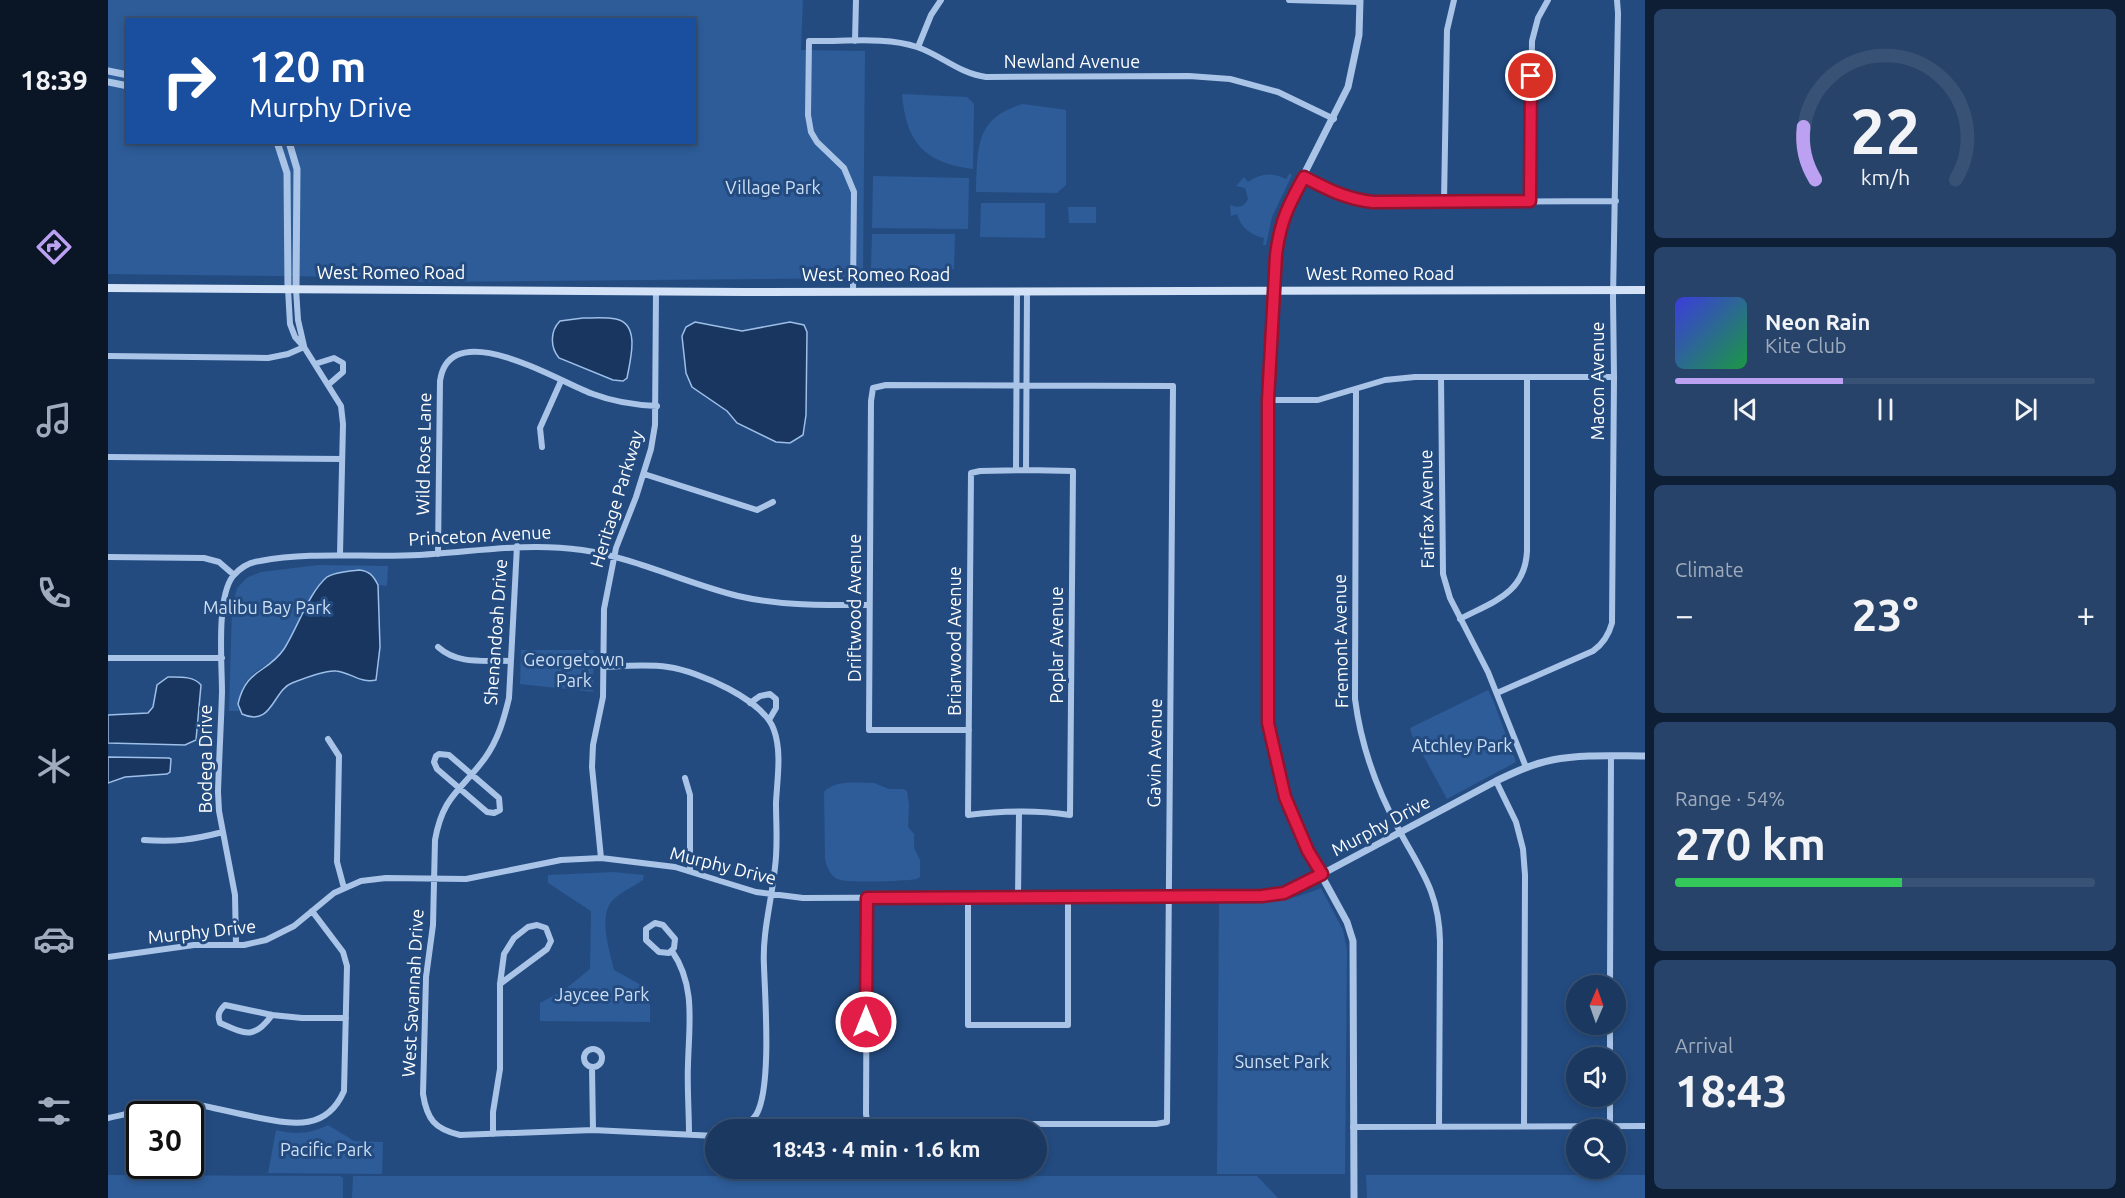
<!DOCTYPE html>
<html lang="en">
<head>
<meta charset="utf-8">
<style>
	:root { --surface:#1a3860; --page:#274369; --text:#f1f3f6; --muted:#9facbd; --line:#385275; --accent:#bca0f2 }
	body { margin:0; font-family:Ubuntu,sans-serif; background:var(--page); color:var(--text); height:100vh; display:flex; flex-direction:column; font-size:22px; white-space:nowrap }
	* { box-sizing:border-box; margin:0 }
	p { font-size:20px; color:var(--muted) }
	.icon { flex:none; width:33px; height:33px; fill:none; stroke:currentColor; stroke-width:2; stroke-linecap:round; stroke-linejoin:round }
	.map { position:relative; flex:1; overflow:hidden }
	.details { display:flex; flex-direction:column; gap:9px; padding:9px; background:#0e1f35; width:480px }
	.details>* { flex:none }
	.guide { position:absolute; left:18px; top:18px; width:570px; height:126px; border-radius:0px; box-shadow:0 3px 9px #0003,0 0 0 2px var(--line); background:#1a4fa0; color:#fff; overflow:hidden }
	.needle { width:39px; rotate:2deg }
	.buttons { position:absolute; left:1458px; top:975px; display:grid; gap:12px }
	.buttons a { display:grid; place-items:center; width:60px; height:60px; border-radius:50%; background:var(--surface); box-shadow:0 3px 9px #0003,0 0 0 2px var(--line); font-size:30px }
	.speed { position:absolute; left:18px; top:1101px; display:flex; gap:12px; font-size:30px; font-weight:700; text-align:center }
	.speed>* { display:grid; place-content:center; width:78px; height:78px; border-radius:50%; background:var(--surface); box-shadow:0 3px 9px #0003,0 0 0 2px var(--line); line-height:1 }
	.speed .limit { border:3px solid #111; border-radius:9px; background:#fff; color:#111 }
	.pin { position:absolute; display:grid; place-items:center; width:51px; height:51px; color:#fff; margin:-26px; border:3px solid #fff; border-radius:50%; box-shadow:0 2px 6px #0007 }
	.me { position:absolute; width:66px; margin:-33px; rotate:0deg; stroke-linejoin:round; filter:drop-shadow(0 0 4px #0008) }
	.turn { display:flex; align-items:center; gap:21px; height:126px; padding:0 24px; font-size:27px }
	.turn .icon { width:78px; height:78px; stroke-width:2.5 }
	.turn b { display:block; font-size:42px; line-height:51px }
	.big { font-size:45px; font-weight:700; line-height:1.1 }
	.details .tile { flex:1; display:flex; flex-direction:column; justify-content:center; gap:9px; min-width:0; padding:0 21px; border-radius:9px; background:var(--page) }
	.details .dial { align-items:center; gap:0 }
	.dial svg { height:156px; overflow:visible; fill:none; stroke:var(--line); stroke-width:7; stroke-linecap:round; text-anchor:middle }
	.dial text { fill:var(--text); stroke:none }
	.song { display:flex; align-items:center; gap:18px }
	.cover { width:72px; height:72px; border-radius:9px; background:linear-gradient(135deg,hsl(240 70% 55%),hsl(140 70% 35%)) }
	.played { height:6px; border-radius:3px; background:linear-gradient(90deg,var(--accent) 40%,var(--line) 40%) }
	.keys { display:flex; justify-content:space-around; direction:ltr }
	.heat { display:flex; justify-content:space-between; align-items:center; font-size:33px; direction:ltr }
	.charge { height:9px; border-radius:4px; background:linear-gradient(90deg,#34c759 54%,var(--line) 0) }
	.trip { position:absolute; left:597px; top:1119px; width:342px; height:60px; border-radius:30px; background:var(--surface); box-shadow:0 3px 9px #0003,0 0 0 2px var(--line); font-weight:700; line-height:60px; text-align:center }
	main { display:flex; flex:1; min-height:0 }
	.tab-bar { display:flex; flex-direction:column; width:108px; justify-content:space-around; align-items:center; background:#0a1626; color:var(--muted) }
	.tab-bar .icon { width:42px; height:42px }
	.tab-bar .active { color:var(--accent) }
	.tab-bar b { font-size:27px; color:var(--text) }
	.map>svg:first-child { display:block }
	.green { fill:#2d5c98; fill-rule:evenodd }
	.water { fill:#183660; stroke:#9dbfe8; stroke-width:1.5 }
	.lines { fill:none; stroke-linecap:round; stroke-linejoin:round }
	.minor { stroke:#a9c4e7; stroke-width:6 }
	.tertiary { stroke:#a9c4e7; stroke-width:7 }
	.secondary { stroke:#d3e2f6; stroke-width:8 }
	.route-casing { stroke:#92132f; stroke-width:15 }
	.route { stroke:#e11d48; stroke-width:10 }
	.labels { text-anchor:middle; stroke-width:6; stroke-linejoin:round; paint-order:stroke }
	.street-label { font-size:18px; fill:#fff; stroke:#234b80 }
	.park-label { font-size:18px; fill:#cddff5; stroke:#234b80 }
</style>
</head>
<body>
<main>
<nav class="tab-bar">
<b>18:39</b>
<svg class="icon active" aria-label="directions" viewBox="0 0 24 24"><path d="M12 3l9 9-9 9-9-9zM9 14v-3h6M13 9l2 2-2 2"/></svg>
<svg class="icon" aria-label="music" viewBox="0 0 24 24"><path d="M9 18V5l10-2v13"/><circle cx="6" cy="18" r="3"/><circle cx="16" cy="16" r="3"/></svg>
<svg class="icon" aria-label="phone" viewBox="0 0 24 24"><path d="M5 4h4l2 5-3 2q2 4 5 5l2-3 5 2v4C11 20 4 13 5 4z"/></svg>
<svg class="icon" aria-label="climate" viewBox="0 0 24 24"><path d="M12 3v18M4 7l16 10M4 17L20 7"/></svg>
<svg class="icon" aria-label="car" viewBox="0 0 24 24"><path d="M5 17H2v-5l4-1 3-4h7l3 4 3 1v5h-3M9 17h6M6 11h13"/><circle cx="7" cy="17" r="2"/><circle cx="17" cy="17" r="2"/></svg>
<svg class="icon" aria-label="filters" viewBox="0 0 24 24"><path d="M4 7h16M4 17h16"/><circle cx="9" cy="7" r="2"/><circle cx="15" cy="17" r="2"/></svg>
</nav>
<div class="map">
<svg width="1537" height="1198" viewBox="0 0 1537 1198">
	<rect width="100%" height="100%" fill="#234b80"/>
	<!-- green -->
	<path class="green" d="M0,0H695L693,50L757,51L755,278L307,282L258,277L0,274ZM20,20H586V142H20Z
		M794,94L859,97L866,104L865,169C817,163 798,143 794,94Z
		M915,104L958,110V185L949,193L868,192C870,149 866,118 915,104Z
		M1182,173L1184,175L1164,217L1158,245H1155L1156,238C1143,235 1133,228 1129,214L1123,216L1122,205C1130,208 1136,208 1140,199L1137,188L1128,186L1136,177L1140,182C1152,173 1165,172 1178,179Z
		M765,176L861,178L860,229L764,228Z
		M873,203H937V238L872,237Z
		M960,207H988V223H961Z
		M764,234H847L846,269H763Z
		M211,565L280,566L279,586L270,585L265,576H221C202,599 192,627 174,651C165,663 149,668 139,680C133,689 130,701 132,711H121L124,609L129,588L140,577L153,572Z
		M413,650H486L485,692L412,684Z
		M1380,690L1385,700L1408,762L1339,799L1304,735L1302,728Z
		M766,783L781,789H795L799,791L801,805L800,827L806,834V848L812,860V877L809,879C798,881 744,883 733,880C723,878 719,868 717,859L716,792C727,779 751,783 766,783Z
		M506,872L536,875L535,880C526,886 511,893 504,901C490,917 502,952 506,970L542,990V1022L432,1021V1003L456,990L482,969L483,911L440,883V875Z
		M1213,888L1235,930L1239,950L1237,1174H1109L1111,903C1152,903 1175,904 1213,888Z
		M220,1125L246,1141L275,1142L274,1174L160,1173L168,1130C188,1135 201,1134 220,1125Z
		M0,1175L232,1176L235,1178V1198H0Z
		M1258,1175H1537V1198H1259Z
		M245,1176H1149L1170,1198H244Z"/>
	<!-- water -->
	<path class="water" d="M475,318C486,318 498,317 508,319C533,324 522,361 519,378L515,381L505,380L451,358C442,347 442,331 452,321Z
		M587,322L634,331L682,322L696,325L699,332L698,415L695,435L682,443L668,442L629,423L619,411L584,387L578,373L574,336L578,327Z
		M251,570C261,571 265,575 270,585L272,647L268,680C253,684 242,672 228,671C218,670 194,679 184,683C165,690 164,728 134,714L130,704C138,668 159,674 176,649C189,629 201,592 219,577C226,572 242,571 251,570Z
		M60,677C71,677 86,676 93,685L88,740L77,745L0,743V715L40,713L45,707L49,685Z
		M0,757L61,758L63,759L62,772L59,774L17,777L0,783Z"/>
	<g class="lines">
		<!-- minor -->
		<path class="minor" d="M1181,0L1252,2
			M747,41L748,0
			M810,47L823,15L833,0
			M1195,177C1219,189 1239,199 1265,202L1508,201
			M1422,201L1424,41L1430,18L1440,0
			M1336,202L1339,30L1346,0
			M180,289L182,324L187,337L196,347L233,406L235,424L232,554
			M188,289L190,320L196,346
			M745,292L746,192L736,168L709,142L703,132L700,115L701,41C734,42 778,36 809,47C833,55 852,74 878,77L1081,76L1122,79L1170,92L1226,119
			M0,356L160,358L180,354L196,347
			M207,364L226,358L235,363V372L220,385
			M1333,377L1335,574L1342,598L1380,672L1418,767
			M1248,389L1247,699C1253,746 1268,788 1291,830C1313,871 1331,892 1332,941L1331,1126
			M1160,400H1210L1277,380L1307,377H1506
			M434,447L432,428L453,381
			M0,457L234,459
			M908,470L909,291
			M918,470L965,471L962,815C930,810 893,811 860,815L863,473L872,471Z
			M918,470L919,291
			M536,474L649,510L665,502
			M409,546L401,698C396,719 390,740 377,758C353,791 335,795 327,840L325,925L318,977L315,1094C319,1120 327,1129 352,1135L485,1130L608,1136
			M330,554L332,381C342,313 453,383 485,394C506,402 526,405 549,406
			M0,557L96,558L111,562L126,575
			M1352,619C1384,602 1417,594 1419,551V377
			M330,647C350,665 376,660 402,661
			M0,658H114
			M496,667C517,666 539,664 560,667C590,671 656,700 666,730C674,752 669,780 668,803C668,824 670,846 667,867C664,900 654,932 656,966C657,998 664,1089 648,1115C644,1121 637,1126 631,1130
			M1389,693L1485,651C1495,644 1501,634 1504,623L1506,377L1505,298L1510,13L1509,0
			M642,703L652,696L662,694L668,699V708L661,720
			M220,739L231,756L229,862L236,888
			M331,754L341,755L391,798L392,810L386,813L379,812L329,769L326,762L328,756Z
			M577,778L582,795V871
			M1388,781L1408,822L1415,849L1417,875L1416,1126
			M36,840C67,842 84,840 115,832
			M493,858L484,767L485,745L495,697L496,609L508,548L528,497L543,449L547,425L548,291
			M910,897L911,813
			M759,898L758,1114L760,1126L774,1124H1048L1059,1122L1065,386L778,385L765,388L763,401L761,730H861
			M860,898V1025H960V897
			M547,923L555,925L567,939L566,948L561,953L551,952L538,940V929Z
			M128,945L127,895L111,811L110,792C111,759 113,726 114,692C114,664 108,598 125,576C132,568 142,562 152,561C205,551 258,558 311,555C366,552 418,542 474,550C528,558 577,583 630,596C673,606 717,605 761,605
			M564,951C588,986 581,1024 580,1064C579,1087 581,1111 581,1134
			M0,957L86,945H136L158,940L186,926L226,893L253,881L278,878L358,879L453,860L493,858L567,867L648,892L695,898L1154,896L1176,893L1214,874
			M1502,986L1503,756
			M164,1015C146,1040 137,1034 112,1023C109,1015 111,1011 117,1005L164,1015L194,1018H238
			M476 1058a9 9 0 1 1 18 0a9 9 0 1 1-18 0Z
			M1502,1058V1024
			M484,1067L485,1130
			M0,1118C31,1112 55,1102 87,1104C107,1108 127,1113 147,1117C184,1124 218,1132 236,1091L239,966L235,952L204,911
			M1502,1126V1096
			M1245,1127L1537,1126
			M385,1134V1112L392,1069V984L396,954L406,938L420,927L429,925L438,928L443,941L439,949L392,984"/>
		<!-- tertiary -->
		<path class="tertiary" d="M0,71L20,75
			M0,82L20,86
			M169,142L179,173L180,289
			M181,142L189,169L188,289
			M1214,874L1388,781C1407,772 1424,764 1444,760C1474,754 1507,756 1537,756
			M1246,1198L1245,941L1239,922L1200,851L1177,797L1160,723V400L1168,255L1171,231L1177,212L1240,87L1251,35L1252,0"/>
		<!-- secondary -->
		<path class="secondary" d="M0,288L636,292L1537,290"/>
	</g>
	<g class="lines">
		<!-- route casing -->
		<g class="route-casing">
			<path id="route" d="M758,1022L759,898L1154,896L1176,893L1214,874L1200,851L1177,797L1160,723V400L1168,255C1172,222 1180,206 1196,177C1219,189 1238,199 1265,202L1422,201L1423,76"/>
		</g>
		<!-- route -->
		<use href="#route" class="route"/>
	</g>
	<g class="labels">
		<!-- street labels -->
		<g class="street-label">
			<text x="964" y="68">Newland Avenue</text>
			<text x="283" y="279">West Romeo Road</text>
			<text x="1272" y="280">West Romeo Road</text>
			<text x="768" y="281">West Romeo Road</text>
			<text transform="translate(1490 381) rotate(-90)" y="6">Macon Avenue</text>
			<text transform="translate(316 454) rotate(-89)" y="6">Wild Rose Lane</text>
			<text transform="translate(509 499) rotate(-73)" y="6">Heritage Parkway</text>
			<text transform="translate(1319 509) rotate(-91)" y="6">Fairfax Avenue</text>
			<text transform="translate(372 536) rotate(-3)" y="6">Princeton Avenue</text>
			<text transform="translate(747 608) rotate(-90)" y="6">Driftwood Avenue</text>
			<text transform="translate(388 632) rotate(-86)" y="6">Shenandoah Drive</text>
			<text transform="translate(847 641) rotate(-90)" y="6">Briarwood Avenue</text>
			<text transform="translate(1233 641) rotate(-91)" y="6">Fremont Avenue</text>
			<text transform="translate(949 645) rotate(-90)" y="6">Poplar Avenue</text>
			<text transform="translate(1047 753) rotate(-89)" y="6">Gavin Avenue</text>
			<text transform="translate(98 759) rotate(-90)" y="6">Bodega Drive</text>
			<text transform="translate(1273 826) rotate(-28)" y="6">Murphy Drive</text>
			<text transform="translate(615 866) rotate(14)" y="6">Murphy Drive</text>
			<text transform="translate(94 932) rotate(-6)" y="6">Murphy Drive</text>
			<text transform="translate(305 993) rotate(-87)" y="6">West Savannah Drive</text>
		</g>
		<!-- park labels -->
		<g class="park-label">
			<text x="665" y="194">Village Park</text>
			<text x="159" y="614">Malibu Bay Park</text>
			<text x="466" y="666">Georgetown<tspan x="466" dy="21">Park</tspan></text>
			<text x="1354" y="752">Atchley Park</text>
			<text x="494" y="1001">Jaycee Park</text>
			<text x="1174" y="1068">Sunset Park</text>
			<text x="218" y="1156">Pacific Park</text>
		</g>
	</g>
</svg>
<div class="buttons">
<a><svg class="needle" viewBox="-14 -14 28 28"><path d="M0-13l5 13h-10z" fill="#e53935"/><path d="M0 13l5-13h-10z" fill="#9facbd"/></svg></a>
<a><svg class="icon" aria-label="sound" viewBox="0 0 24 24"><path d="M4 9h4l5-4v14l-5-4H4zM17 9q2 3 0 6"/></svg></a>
<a><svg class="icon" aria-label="search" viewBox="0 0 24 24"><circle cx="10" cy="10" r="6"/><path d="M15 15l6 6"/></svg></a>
</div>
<div class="speed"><div class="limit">30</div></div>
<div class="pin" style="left:1423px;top:76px;background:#d93025"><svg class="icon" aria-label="arrive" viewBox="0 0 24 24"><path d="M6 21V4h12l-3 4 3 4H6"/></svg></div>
<svg class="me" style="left:758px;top:1022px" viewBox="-20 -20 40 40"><circle r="17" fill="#e11d48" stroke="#fff" stroke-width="3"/><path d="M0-11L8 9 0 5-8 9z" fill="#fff"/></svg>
<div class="trip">18:43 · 4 min · 1.6 km</div>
<div class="guide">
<div class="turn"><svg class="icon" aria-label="right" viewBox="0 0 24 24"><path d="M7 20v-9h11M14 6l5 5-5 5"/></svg><div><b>120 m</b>Murphy Drive</div></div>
</div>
</div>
<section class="details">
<div class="tile dial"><svg viewBox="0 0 100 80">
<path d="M14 69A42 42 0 1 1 86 69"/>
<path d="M14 69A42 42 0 0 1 8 42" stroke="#bca0f2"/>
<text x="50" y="56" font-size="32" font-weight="700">22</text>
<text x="50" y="72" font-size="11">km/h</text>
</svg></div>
<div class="tile">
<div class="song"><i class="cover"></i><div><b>Neon Rain</b><p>Kite Club</p></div></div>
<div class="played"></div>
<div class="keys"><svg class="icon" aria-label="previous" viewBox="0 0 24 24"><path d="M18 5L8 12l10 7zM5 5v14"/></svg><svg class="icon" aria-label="pause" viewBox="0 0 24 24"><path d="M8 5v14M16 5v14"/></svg><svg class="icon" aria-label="next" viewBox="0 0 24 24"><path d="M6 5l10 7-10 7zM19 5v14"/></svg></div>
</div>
<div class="tile"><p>Climate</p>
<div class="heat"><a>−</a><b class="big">23°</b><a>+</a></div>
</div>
<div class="tile"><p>Range · 54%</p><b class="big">270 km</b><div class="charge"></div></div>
<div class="tile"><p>Arrival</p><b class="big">18:43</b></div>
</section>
</main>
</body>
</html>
